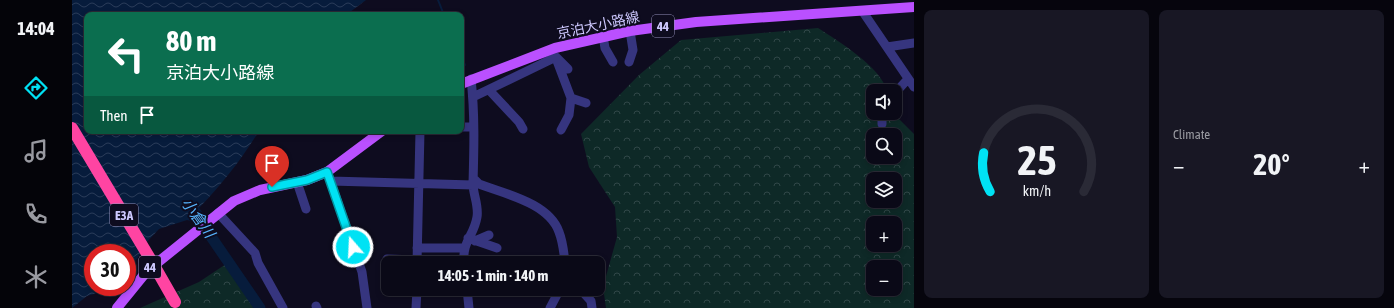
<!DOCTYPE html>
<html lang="en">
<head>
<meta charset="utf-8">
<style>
	:root { --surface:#0a0917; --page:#181724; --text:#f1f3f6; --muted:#999aa1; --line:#2a2a36; --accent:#00e2f4 }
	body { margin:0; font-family:"Asap Condensed","Noto Sans JP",sans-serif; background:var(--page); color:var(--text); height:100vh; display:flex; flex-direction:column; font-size:15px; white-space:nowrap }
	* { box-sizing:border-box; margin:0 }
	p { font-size:13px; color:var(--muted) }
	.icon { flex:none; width:22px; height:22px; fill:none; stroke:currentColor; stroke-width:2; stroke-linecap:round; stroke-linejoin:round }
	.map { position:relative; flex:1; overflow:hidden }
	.panel { display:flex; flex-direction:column; gap:10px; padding:10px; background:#06050d; width:480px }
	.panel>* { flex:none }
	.banner { position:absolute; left:12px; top:12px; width:380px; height:122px; border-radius:8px; box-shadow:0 2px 6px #0003,0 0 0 1px var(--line); background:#0b6e4f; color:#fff; overflow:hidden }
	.tools { position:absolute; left:794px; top:84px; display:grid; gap:8px }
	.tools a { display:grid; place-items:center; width:36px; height:36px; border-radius:8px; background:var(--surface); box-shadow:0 2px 6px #0003,0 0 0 1px var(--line); font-size:20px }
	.speed { position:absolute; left:12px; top:244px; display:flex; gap:8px; font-size:20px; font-weight:700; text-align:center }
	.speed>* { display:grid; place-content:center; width:52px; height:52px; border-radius:50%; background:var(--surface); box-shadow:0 2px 6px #0003,0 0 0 1px var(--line); line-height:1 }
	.speed .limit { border:6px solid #d22; background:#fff; color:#111 }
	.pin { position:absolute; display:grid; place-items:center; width:34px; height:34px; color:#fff; margin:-41px -17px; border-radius:50% 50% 50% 0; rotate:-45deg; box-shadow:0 0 4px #0007 }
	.pin .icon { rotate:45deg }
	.me { position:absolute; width:44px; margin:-22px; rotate:341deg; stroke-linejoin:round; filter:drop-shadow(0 0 3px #0008) }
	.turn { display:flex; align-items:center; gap:14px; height:84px; padding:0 16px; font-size:18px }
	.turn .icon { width:52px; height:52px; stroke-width:2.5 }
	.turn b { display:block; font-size:28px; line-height:34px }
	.then { display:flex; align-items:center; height:38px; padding:0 16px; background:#0003; gap:8px; font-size:15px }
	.big { font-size:30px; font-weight:700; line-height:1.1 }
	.panel .tile { flex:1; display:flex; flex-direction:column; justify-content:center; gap:6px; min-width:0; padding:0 14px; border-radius:8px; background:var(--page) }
	.panel .dial { align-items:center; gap:0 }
	.dial svg { height:104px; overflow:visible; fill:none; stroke:var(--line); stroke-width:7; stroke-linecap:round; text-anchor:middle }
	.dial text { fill:var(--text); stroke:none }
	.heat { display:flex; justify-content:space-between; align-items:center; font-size:22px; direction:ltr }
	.panel .tiles { flex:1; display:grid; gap:10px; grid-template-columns:repeat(2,1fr) }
	.trip { position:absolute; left:309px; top:256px; width:224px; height:40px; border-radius:8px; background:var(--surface); box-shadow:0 2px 6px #0003,0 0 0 1px var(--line); font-weight:700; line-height:40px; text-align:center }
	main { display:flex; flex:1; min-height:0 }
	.tabs { display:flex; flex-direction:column; width:72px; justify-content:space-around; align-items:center; background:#040409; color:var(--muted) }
	.tabs .icon { width:28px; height:28px }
	.tabs .current { color:var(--accent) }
	.tabs b { font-size:18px; color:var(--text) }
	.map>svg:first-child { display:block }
	.forest { fill:url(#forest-crowns); fill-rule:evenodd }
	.water { fill:url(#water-waves) }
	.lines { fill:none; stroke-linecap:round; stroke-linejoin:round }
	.stream { stroke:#071c3c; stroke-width:2 }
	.river { stroke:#071c3c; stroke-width:11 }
	.minor { stroke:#36357f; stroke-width:9 }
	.major { stroke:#ba50ff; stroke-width:10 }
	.highway-bridge { stroke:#ff44a2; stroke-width:12 }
	.route-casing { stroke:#00939f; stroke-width:10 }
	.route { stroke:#00e2f4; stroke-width:7 }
	.labels { text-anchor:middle; stroke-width:4; stroke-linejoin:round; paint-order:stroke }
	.shield { fill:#0e0c1f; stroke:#9490bc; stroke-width:1 }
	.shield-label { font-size:13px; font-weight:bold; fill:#cec9ff }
	.street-label { font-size:14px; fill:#cec9ff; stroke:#0e0c1f }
	.water-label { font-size:15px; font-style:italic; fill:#57b5ff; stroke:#0e0c1f }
</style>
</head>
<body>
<main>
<nav class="tabs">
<b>14:04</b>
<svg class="icon current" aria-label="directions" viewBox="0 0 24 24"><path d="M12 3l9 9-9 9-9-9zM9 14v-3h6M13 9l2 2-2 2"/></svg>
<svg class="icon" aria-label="music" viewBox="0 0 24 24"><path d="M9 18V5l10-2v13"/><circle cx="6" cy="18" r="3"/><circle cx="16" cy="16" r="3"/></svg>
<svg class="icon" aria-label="phone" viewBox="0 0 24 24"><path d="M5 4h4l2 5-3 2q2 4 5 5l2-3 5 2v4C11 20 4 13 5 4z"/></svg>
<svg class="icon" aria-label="climate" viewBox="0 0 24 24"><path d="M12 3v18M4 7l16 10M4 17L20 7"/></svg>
</nav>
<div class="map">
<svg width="842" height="308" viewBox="0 0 842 308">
	<defs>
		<pattern id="forest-crowns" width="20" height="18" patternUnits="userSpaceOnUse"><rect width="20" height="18" fill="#0e2927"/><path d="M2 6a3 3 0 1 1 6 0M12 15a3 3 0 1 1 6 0" fill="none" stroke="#304747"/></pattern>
		<pattern id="water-waves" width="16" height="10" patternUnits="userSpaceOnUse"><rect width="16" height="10" fill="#071c3c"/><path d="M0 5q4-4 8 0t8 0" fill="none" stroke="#2a3c59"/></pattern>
	</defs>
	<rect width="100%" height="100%" fill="#0e0c1f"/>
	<!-- forest -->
	<path class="forest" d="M746,28C766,41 809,67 815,91H801V113H821L842,134V308H534L531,287L545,237L543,207L517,167L509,134L567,75L609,40ZM801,135H823V157H801ZM801,179H823V201H801ZM801,223H823V245H801ZM801,267H823V289H801Z
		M157,262L185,308H68L127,282Z"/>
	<!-- water -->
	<path class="water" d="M0,0H294L274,15H15V131H187C169,160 151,183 127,208L133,216L123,222L115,220L87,229L74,243L65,259L55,267V253H21V287H34L32,291L15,296L0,308Z"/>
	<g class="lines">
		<!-- stream -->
		<path class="stream" d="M366,0L372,15
			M389,56L393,65"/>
		<!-- river -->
		<path class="river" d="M118,206L188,308"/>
		<!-- minor -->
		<path class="minor" d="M791,12L842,87
			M531,36L533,48L541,62
			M815,47L842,43
			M485,61L499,98L514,103
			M557,62L561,50L558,31
			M417,90L447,122L451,129
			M823,93L836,79
			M401,97L484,57L496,69
			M810,124V113
			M389,127H401
			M489,130L497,115L499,98
			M257,177L290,272L295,308
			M402,179L407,184C433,194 477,203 487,232C491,242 492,253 493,263
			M259,181L401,185
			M225,182L234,209
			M146,213L183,253L186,263L211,308
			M396,238L425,248
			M403,241L417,235
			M345,248H392
			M315,259L345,260
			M345,263L348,131
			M392,263C390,241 402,236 405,217C407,206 401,194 401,184C402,149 403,114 399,79
			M395,289L397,308
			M508,289L519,301L520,308
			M244,306L245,308
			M344,308L345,289
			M478,308L488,289"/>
		<!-- major -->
		<path class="major" d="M389,84L483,48L558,31L624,22L842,7
			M45,308L75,271L162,201L188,190L235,180L255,172L310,131"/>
		<!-- highway-bridge -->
		<path class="highway-bridge" d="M0,128L83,267L103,302"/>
	</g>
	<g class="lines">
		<!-- route casing -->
		<g class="route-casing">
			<path id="route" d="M200,187L235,180L255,172L281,247"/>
		</g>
		<!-- route -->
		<use href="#route" class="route"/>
	</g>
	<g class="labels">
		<!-- shield labels -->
		<g class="shield">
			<rect x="580" y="15" width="22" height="22" rx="3"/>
			<rect x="38" y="204" width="28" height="22" rx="3"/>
			<rect x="67" y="256" width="22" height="22" rx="3"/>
		</g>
		<g class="shield-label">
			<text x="591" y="31">44</text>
			<text x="52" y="220">E3A</text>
			<text x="78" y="272">44</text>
		</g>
		<!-- street labels -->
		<g class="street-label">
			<text transform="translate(526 25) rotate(-12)" y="5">京泊大小路線</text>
		</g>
		<!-- water labels -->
		<g class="water-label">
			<text transform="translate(126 218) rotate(54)" y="5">小倉川</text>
		</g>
	</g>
</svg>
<div class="tools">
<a><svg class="icon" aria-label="sound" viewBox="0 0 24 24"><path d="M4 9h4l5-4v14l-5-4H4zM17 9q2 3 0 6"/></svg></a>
<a><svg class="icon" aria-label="search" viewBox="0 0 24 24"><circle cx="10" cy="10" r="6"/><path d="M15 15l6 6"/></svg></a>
<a><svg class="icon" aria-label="layers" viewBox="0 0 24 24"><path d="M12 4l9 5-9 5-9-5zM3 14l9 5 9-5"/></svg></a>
<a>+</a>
<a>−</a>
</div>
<div class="speed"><div class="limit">30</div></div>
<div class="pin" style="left:200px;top:187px;background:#d93025"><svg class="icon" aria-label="arrive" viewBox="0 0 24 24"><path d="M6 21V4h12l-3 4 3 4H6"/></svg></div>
<svg class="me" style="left:281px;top:247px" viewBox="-20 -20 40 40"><circle r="17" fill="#00e2f4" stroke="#fff" stroke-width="3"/><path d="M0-11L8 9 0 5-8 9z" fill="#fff"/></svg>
<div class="trip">14:05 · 1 min · 140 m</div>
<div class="banner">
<div class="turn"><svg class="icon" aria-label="left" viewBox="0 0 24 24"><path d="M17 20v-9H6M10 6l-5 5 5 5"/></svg><div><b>80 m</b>京泊大小路線</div></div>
<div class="then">Then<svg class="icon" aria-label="arrive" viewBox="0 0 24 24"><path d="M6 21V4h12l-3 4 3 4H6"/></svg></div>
</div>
</div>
<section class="panel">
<div class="tiles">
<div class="tile dial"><svg viewBox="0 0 100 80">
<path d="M14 69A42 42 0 1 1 86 69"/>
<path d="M14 69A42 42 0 0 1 9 39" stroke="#00e2f4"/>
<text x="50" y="56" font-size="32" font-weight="700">25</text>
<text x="50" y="72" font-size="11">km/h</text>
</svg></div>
<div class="tile"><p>Climate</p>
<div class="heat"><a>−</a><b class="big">20°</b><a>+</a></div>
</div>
</div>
</section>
</main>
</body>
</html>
